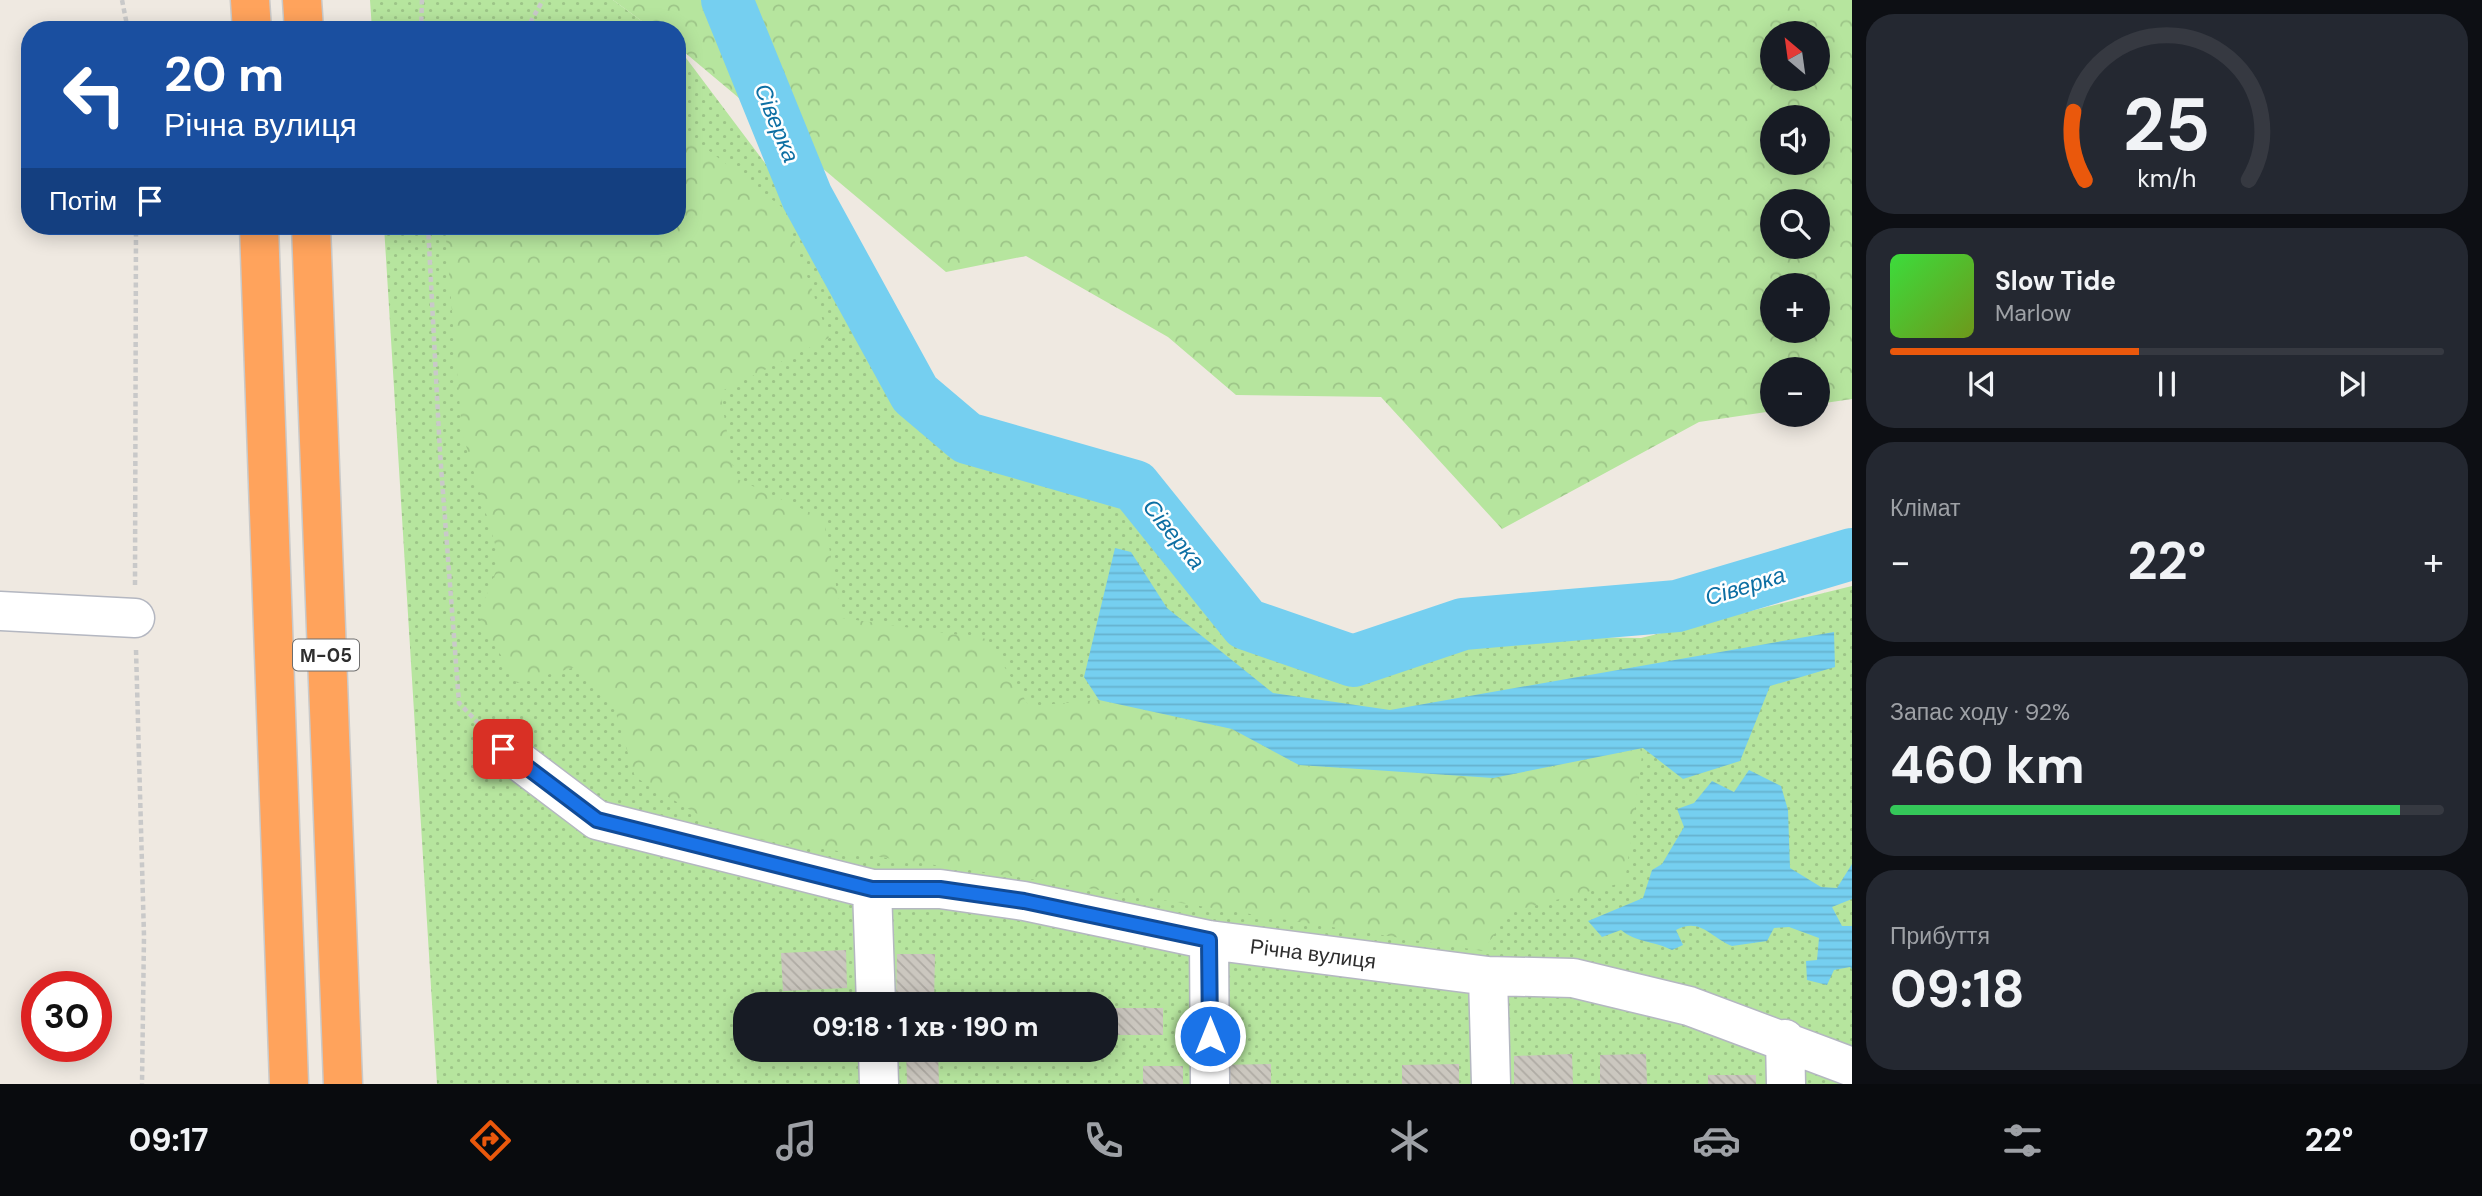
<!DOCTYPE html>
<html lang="uk">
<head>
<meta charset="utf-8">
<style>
	:root { --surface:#171b24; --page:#242831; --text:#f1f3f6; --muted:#9ea1a6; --line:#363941; --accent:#ea580c }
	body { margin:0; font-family:"DM Sans",sans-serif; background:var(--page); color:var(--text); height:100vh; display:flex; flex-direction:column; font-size:26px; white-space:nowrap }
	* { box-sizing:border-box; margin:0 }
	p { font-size:23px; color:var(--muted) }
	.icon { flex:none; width:38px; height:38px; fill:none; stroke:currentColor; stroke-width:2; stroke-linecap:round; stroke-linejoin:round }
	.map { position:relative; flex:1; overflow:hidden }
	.drawer { display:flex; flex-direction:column; gap:14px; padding:14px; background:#0d0f14; width:630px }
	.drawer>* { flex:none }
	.top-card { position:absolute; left:21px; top:21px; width:665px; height:214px; border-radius:28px; box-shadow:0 4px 18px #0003; background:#1a4fa0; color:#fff; overflow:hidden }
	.needle { width:46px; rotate:331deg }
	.tools { position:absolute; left:1760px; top:21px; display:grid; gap:14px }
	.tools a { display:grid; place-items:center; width:70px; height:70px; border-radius:50%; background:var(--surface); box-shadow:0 4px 18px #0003; font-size:35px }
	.speed { position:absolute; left:21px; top:971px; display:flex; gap:14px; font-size:35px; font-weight:700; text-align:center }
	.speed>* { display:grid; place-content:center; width:91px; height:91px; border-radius:50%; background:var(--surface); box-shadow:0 4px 18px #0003; line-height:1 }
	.speed .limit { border:10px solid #d22; background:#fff; color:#111 }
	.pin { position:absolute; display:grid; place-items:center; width:60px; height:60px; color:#fff; margin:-30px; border-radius:14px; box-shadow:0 4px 10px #0006 }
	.me { position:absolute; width:77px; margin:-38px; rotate:0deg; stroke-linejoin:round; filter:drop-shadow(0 0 5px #0008) }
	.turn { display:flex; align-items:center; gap:24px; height:147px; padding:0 28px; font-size:32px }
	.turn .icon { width:91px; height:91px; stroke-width:2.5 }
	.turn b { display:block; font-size:49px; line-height:60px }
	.then { display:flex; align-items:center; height:66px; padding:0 28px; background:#0003; gap:14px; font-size:26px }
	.big { font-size:52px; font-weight:700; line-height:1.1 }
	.drawer .widget { flex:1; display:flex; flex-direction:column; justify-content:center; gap:10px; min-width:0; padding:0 24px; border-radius:28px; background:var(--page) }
	.drawer .dial { align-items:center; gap:0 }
	.dial svg { height:182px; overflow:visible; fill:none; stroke:var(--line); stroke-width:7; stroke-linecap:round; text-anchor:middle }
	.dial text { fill:var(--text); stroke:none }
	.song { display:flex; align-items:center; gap:21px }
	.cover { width:84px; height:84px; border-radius:10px; background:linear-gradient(135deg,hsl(120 70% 55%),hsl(80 70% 35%)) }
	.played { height:7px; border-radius:4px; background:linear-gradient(90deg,var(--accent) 45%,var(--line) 45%) }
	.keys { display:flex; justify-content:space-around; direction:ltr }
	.heat { display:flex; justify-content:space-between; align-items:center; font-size:38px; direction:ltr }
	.charge { height:10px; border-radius:5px; background:linear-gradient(90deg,#34c759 92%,var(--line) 0) }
	.trip { position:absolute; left:733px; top:992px; width:385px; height:70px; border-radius:28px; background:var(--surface); box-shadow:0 4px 18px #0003; font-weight:700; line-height:70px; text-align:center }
	.tab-bar { display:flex; height:112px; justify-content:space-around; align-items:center; background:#090b0e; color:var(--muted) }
	.tab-bar .icon { width:49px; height:49px }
	.tab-bar .current { color:var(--accent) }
	.tab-bar b { font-size:32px; color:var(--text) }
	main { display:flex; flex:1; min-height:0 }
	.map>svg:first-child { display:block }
	.grass { fill:url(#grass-dots); fill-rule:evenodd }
	.forest { fill:url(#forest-crowns); fill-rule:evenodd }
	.water { fill:url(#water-rules) }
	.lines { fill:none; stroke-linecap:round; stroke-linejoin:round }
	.river { stroke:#75cff0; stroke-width:52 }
	.building { fill:url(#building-back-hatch) }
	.minor-casing { stroke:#b4b7c1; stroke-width:41 }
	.highway-casing { stroke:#c9c9c9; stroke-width:41 }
	.path { stroke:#c9c9c9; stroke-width:4.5; stroke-dasharray:5 3.5; stroke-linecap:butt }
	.minor { stroke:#fff; stroke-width:38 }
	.highway { stroke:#ffa35c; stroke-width:38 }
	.route-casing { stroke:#114b97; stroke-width:18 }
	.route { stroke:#1a73e8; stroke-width:12 }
	.labels { text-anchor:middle; stroke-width:5; stroke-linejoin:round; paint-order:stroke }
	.shield { fill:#fff; stroke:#6d6d6d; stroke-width:2 }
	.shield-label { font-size:19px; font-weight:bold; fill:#2e2e2e }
	.street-label { font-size:21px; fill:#2e2e2e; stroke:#fff }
	.water-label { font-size:23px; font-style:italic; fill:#0d6fa3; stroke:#fff }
</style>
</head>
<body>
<main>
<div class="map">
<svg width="1852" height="1084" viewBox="0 0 1852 1084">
	<defs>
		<pattern id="grass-dots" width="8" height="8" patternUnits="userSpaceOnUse" patternTransform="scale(1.75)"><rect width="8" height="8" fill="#b6e59e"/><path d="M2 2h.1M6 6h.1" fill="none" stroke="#9dc588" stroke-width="1.8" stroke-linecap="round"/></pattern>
		<pattern id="forest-crowns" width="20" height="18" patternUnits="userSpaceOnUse" patternTransform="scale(1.75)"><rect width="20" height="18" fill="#b6e59e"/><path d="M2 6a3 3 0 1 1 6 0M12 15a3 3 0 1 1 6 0" fill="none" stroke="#9dc588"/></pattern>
		<pattern id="water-rules" width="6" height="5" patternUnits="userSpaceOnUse" patternTransform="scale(1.75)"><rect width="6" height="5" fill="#75cff0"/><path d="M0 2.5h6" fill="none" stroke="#66b2ce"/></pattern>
		<pattern id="building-back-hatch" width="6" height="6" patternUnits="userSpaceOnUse" patternTransform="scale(1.75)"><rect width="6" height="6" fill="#cbc7bf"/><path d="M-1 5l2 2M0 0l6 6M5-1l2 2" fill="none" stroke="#afaba4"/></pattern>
	</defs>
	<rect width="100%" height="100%" fill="#efe9e1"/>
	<!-- grass -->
	<path class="grass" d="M370,0H613L654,30H372Z
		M677,46L768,167L887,382L956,449L1119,503L1240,641L1345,685L1506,636L1641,638L1852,586V1084H437L384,226H677ZM746,1004H1106V1050H746Z"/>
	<!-- forest -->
	<path class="forest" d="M613,0H1852V399L1818,404V369H1773V411L1699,422L1502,529L1381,397L1236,395L1168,337L1026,256L946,272L677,46V30H654ZM1773,33H1818V79H1773ZM1773,117H1818V163H1773ZM1773,201H1818V247H1773ZM1773,285H1818V331H1773Z
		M677,126L783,208L829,338L720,392L735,478L824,519L842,618L987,639L1029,706L1099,700L1232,729L1299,765L1493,778L1643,748L1625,882L1510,912L1483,951L1011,876L734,836L635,777L612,700L576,667L517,683L478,616L500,561L462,432L445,226H677Z"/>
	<!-- water -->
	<path class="water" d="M1115,548L1131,552L1167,608L1273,693L1390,710L1834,632L1835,667L1770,686L1740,761L1683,779L1643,748L1493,778L1299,765L1232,729L1099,700L1084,677Z
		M1749,770L1781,786L1788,810L1790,868L1821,887L1837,888L1852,864V899L1832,907L1842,926H1852V969L1850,967L1834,970L1827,985L1807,980L1806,961L1817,960L1819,938L1789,927L1774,928L1767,941L1732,946C1710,937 1700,917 1676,930L1683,945L1672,950C1654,941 1635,942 1621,930L1602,937L1588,921L1643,898L1652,870L1662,864L1684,827L1677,809L1694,803L1712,781L1734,792Z"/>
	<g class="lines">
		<!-- river -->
		<path class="river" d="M727,0L807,197L915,394L967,438L1135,486L1246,624L1353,661L1463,624L1677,606L1852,554"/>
	</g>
	<!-- building -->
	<path class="building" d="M846,950L847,988L783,991L781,953Z
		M897,954H935L934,1004H896Z
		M1114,1008H1163V1035H1114Z
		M906,1050H938L939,1084H907Z
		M1572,1054L1573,1084H1514V1056Z
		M1646,1054L1647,1084H1600V1055Z
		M1271,1064V1084H1214L1213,1065Z
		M1459,1064V1084H1402V1065Z
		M1143,1066H1183V1084H1143Z
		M1708,1075H1756V1084H1708Z"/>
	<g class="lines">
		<!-- minor casing -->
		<g class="minor-casing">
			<path id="minor" d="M0,611L135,618
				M503,749L597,820L872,889H940L1024,901L1209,940L1488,976L1573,978L1689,1006L1852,1067
				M872,889L876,1004
				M1209,940L1210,1084
				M1488,976L1491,1084
				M1785,1039L1786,1084
				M878,1050L879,1084"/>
		</g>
		<!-- highway casing -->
		<g class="highway-casing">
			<path id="highway" d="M250,0L252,30
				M302,0L304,30
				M259,226L289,1084
				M311,226L343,1084"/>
		</g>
		<!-- path -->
		<path class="path" d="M122,0L128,30
			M421,30L422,0
			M526,30L543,0
			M428,226L440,453L459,703L481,726
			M135,585L136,226
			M136,650L144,936L142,1084"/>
		<!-- minor -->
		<use href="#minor" class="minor"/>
		<!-- highway -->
		<use href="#highway" class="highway"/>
	</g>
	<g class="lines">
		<!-- route casing -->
		<g class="route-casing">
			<path id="route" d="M503,749L597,820L872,889H940L1024,901L1209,940L1210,1036"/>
		</g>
		<!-- route -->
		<use href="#route" class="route"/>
	</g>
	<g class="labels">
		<!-- shield labels -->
		<rect class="shield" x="293" y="639.5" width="66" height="31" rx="5"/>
		<g class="shield-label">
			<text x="326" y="662">М-05</text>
		</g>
		<!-- street labels -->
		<g class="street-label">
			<text transform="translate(1313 954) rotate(7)" y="7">Річна вулиця</text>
		</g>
		<!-- water labels -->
		<g class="water-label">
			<text transform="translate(777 123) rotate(68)" y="8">Сіверка</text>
			<text transform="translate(1174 534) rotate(51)" y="8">Сіверка</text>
			<text transform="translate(1745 586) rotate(-17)" y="8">Сіверка</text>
		</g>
	</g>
</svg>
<div class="tools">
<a><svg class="needle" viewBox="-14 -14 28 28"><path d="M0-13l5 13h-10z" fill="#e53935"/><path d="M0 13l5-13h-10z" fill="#9ea1a6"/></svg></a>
<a><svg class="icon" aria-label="sound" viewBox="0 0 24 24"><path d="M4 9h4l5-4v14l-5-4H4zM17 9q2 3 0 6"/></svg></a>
<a><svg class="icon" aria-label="search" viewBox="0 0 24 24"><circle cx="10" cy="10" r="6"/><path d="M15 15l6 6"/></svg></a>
<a>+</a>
<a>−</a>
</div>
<div class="speed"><div class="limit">30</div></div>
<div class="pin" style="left:503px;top:749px;background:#d93025"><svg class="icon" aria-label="arrive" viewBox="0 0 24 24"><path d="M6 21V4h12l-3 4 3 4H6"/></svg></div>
<svg class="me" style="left:1210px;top:1036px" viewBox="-20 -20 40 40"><circle r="17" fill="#1a73e8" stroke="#fff" stroke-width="3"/><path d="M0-11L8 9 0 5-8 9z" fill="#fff"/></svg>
<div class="trip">09:18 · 1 хв · 190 m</div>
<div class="top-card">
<div class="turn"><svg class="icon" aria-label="left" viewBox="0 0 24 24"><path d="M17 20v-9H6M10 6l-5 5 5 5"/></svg><div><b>20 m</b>Річна вулиця</div></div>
<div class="then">Потім<svg class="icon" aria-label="arrive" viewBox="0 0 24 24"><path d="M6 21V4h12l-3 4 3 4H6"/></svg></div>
</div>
</div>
<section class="drawer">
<div class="widget dial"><svg viewBox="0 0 100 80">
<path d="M14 69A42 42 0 1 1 86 69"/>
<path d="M14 69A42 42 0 0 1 9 39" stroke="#ea580c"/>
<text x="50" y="56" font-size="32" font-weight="700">25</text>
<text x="50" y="72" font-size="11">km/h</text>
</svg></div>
<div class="widget">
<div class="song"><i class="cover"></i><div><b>Slow Tide</b><p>Marlow</p></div></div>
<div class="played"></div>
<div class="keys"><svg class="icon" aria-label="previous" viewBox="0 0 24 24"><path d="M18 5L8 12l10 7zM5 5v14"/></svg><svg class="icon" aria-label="pause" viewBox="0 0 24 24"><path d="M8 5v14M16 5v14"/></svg><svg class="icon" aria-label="next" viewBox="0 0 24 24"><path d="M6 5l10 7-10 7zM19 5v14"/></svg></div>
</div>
<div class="widget"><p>Клімат</p>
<div class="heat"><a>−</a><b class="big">22°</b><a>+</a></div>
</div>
<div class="widget"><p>Запас ходу · 92%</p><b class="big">460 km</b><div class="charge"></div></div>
<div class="widget"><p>Прибуття</p><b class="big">09:18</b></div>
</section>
</main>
<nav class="tab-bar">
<b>09:17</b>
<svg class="icon current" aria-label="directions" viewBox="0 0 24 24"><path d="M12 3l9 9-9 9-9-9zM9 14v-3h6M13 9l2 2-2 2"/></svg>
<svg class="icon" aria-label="music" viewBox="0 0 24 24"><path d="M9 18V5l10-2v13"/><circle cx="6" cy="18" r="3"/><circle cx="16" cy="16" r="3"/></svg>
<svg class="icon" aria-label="phone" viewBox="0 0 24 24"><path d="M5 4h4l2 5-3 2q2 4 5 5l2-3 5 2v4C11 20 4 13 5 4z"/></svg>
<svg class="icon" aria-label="climate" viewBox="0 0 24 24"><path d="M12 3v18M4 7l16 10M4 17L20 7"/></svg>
<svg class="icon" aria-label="car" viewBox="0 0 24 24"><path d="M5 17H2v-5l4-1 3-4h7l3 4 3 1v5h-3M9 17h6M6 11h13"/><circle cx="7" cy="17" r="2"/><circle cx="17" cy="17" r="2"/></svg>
<svg class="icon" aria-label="filters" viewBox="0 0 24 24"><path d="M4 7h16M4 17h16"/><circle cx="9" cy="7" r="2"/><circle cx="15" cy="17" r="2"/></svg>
<b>22°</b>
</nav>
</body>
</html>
